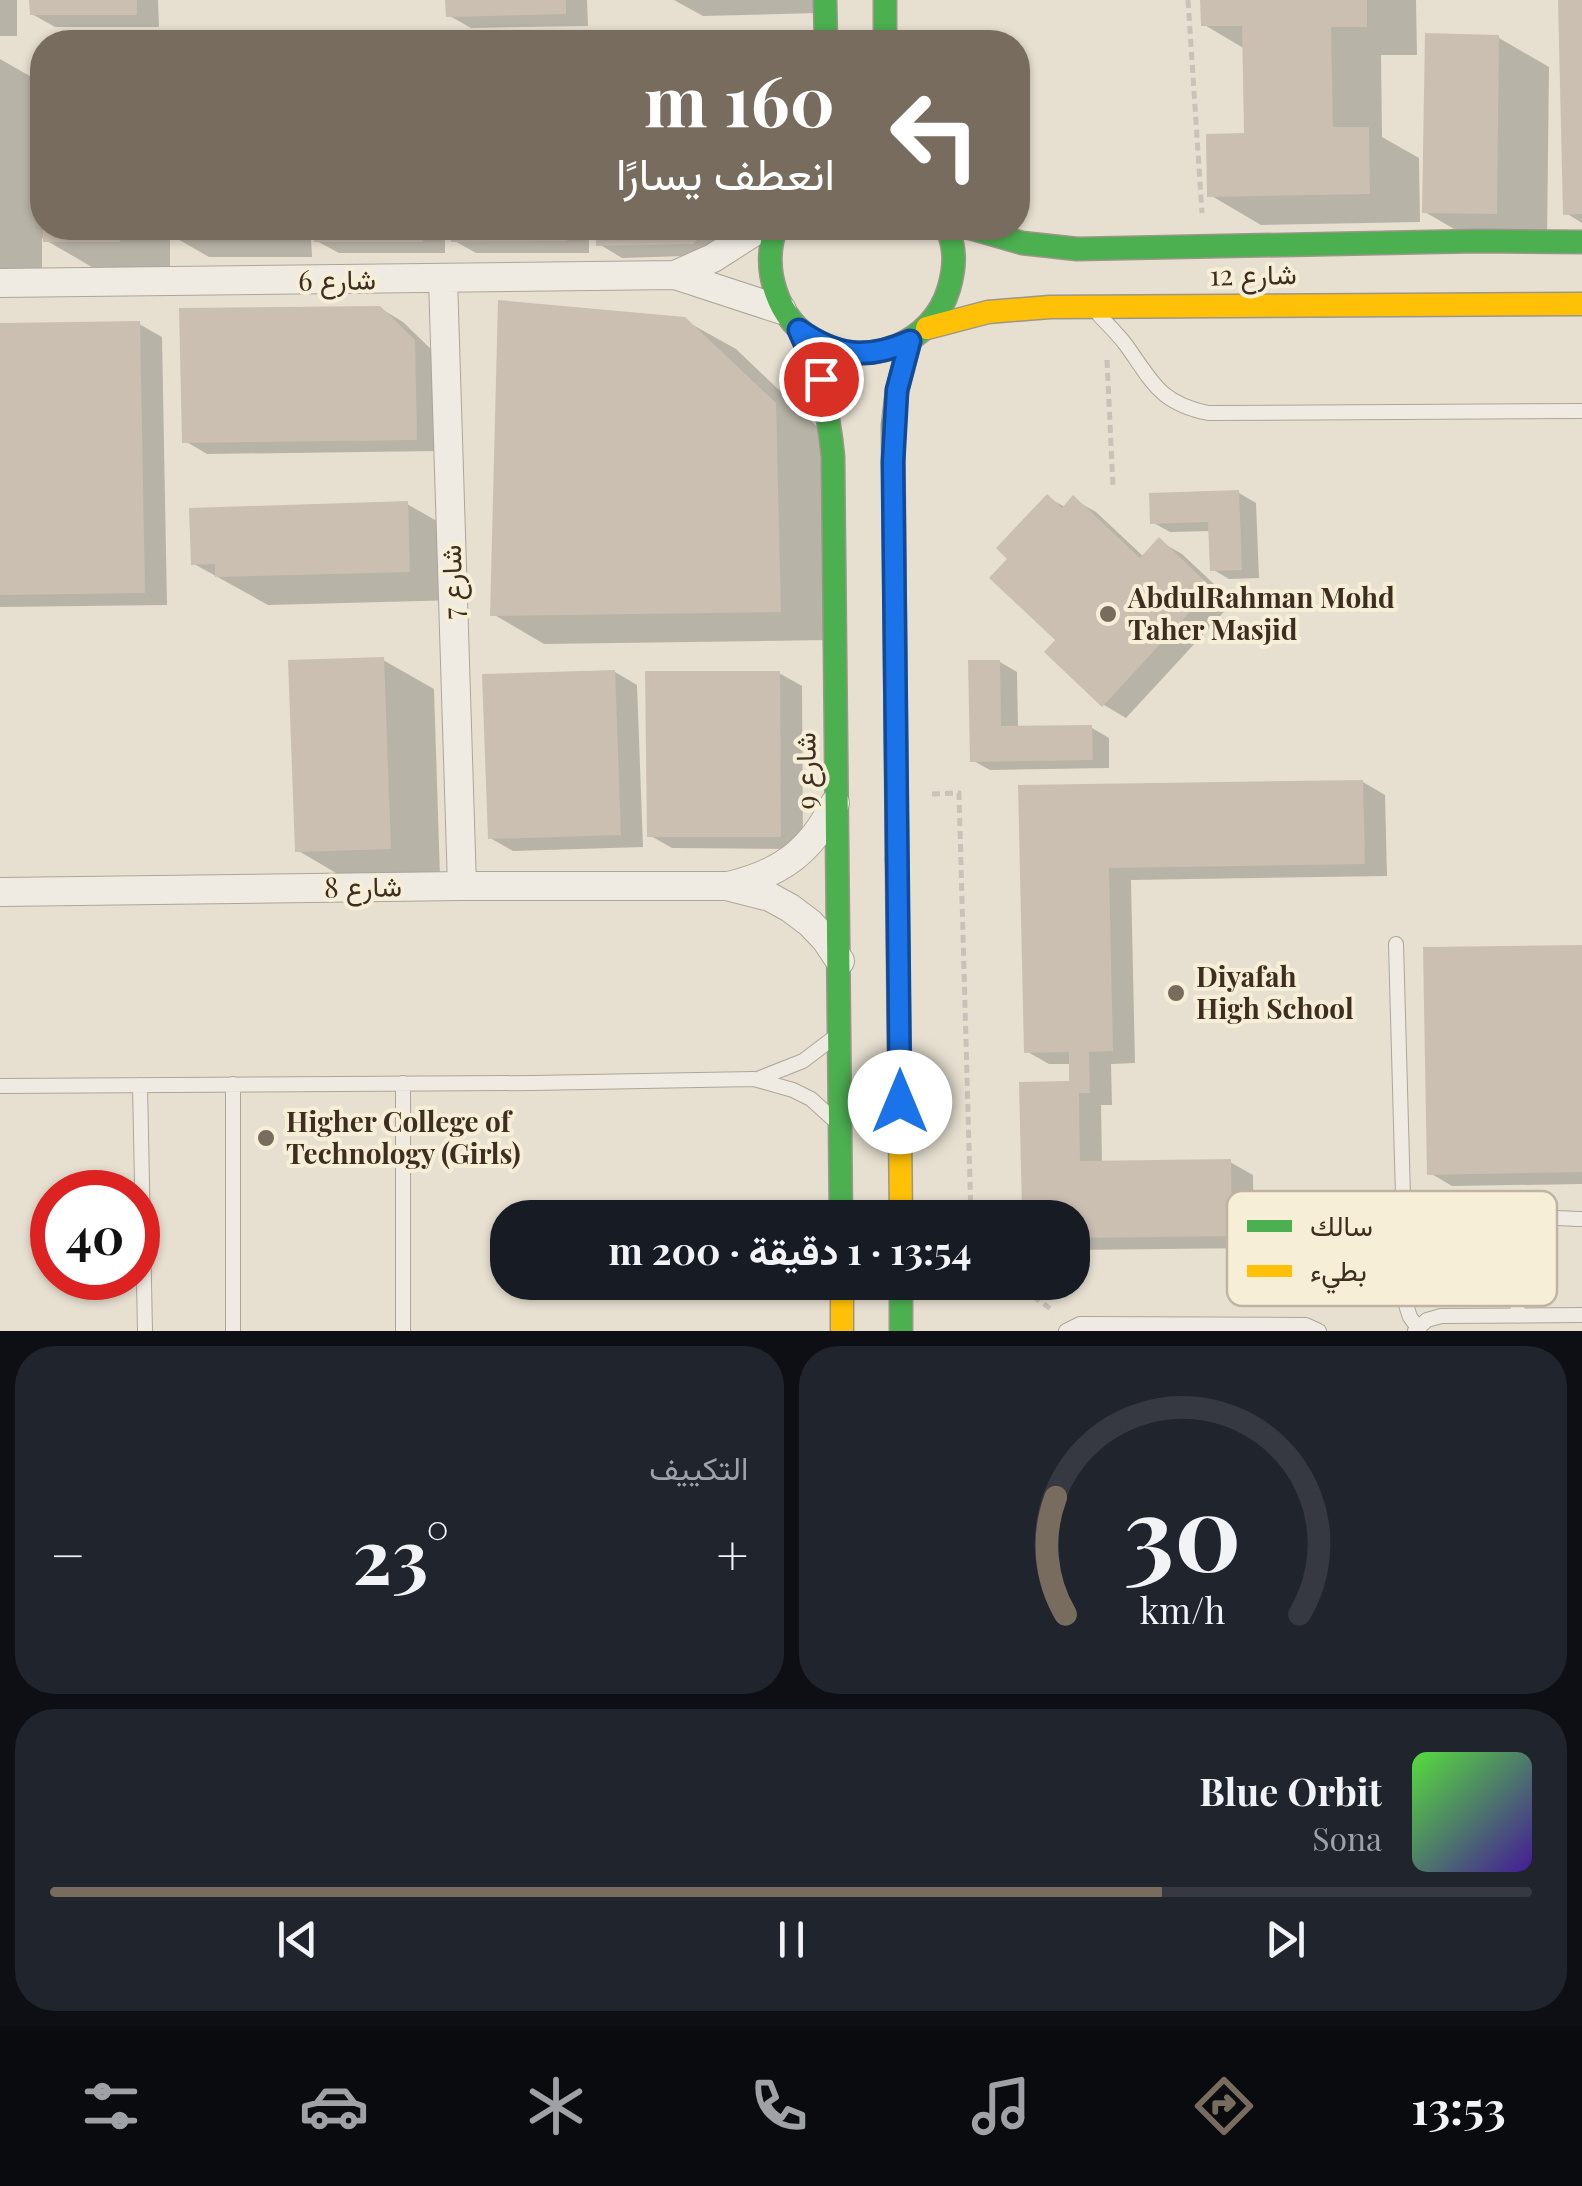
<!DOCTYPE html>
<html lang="ar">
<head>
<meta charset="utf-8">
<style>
	:root { --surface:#171b24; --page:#20242c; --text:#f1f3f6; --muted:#9ea1a6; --line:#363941; --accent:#786c5e }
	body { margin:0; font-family:"Playfair Display",Vazirmatn,serif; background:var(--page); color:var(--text); direction:rtl; height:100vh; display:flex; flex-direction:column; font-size:38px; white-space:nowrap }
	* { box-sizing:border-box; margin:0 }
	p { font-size:32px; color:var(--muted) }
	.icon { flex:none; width:55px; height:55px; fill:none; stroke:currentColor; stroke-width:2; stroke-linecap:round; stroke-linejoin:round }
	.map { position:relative; height:1331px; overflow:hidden; direction:ltr }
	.details { display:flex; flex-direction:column; gap:15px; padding:15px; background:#0d0f14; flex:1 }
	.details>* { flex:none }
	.banner { position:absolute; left:30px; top:30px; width:1000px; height:210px; border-radius:40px; box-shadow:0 2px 8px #0004; direction:rtl; background:#786c5e; color:#fff; overflow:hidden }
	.speed { position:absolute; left:30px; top:1170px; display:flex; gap:20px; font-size:50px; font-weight:700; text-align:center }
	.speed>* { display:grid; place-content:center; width:130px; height:130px; border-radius:50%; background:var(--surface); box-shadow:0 2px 8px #0004; line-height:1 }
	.speed .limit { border:15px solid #d22; background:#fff; color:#111 }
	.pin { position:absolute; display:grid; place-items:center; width:85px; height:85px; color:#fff; margin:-42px; border:5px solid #fff; border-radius:50%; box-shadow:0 2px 10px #0007 }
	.me { position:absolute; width:110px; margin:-55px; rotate:0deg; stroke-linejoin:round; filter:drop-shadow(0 0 8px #0008) }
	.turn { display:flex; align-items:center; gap:35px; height:210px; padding:0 30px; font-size:45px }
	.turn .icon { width:130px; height:130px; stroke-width:2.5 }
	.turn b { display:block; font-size:70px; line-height:85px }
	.big { font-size:75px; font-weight:700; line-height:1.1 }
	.details .widget { flex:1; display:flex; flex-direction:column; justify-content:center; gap:15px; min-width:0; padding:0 35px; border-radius:40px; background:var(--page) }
	.details .dial { align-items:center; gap:0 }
	.dial svg { height:260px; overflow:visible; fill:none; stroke:var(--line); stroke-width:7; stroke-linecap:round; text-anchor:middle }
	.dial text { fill:var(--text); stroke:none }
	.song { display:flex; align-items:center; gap:30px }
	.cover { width:120px; height:120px; border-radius:15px; background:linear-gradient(135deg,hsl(110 70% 55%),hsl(260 70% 35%)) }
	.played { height:10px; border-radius:5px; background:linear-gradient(90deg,var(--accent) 75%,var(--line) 75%) }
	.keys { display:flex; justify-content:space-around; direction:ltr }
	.heat { display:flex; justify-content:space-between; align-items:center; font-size:55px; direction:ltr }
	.details .tiles { flex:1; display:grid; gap:15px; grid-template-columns:1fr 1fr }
	.widget:last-child { grid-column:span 2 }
	.trip { position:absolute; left:490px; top:1200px; width:600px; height:100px; border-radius:40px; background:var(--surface); box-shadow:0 2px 8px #0004; font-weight:700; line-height:100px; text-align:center; direction:rtl }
	.tabs { display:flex; height:160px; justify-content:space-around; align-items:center; background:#090b0e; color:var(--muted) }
	.tabs .icon { width:70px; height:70px }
	.tabs .on { color:var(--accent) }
	.tabs b { font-size:45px; color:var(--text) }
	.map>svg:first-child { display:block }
	.shadow { fill:#0003 }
	.building { fill:#cbbfb2 }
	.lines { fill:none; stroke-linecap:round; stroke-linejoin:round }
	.lane-casing { stroke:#ada599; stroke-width:16 }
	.street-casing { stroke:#ada599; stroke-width:30 }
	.fast-casing { stroke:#9c958a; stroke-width:25 }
	.slow-casing { stroke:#9c958a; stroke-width:25 }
	.path { stroke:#c8c2b9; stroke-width:5; stroke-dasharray:8 5; stroke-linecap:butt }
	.lane { stroke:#efebe3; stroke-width:14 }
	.street { stroke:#efebe3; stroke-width:28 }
	.fast { stroke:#4caf50; stroke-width:22 }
	.slow { stroke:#ffc107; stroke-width:22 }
	.route-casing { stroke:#114b97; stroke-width:25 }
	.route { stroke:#1a73e8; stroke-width:18 }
	.poi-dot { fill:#786c5e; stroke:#f7eed8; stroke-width:4 }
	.labels { text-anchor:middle; stroke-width:8; stroke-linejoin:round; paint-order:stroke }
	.street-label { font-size:28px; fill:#3d2e20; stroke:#f7eed8 }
	.poi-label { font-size:28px; font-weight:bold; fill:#3d2e20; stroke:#f7eed8; text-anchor:start }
	.key { fill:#f7eed8; stroke:#bfb4a1; stroke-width:2.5 }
	.key-label { font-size:28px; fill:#3d2e20 }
</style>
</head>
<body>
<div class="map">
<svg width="1582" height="1331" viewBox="0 0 1582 1331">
	<rect width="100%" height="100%" fill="#e7e0d1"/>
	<!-- shadow -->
	<path class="shadow" d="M0,0H17V36H0Z
		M32,0H158L159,27H55L32,14Z
		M448,0H587L588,26L471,28L448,15Z
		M674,0H818V13L703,16Z
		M1203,0H1416L1417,55H1381L1382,137L1419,158L1420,222L1261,225L1210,195L1247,136L1245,49L1203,24Z
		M1560,0H1582V223L1566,213Z
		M1499,38L1549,67L1547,242L1475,241L1423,211Z
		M0,59L42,83V228H170V270H97L42,238V281H0Z
		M176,228H445V253H339L311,238L312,257H209L176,238Z
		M453,228H589V253H476L453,240Z
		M599,228H743L717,255L622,258L599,244Z
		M380,308L403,322L437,355L439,451L207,454L185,441Z
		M684,320L736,349L826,435L831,640L544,644L493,614Z
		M139,324L162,337L167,605L0,607V326Z
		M1239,493L1256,503L1259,578L1229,579L1212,569L1211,531L1170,532L1152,522Z
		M1047,497L1065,507L1073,499L1096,512L1144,557L1159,541L1182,554L1233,602L1126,718L1104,705L1059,640L1010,559Z
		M407,504L458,533L460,600L268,605L194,564Z
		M383,660L434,689L440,877L348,880L297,850Z
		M1000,662L1017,672L1018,729L1092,728L1109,738V768L990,770L972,760Z
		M615,672L637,685L643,847L513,851L490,838Z
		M779,673L802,686L803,849L672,848L649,835Z
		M1363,782L1385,795L1387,876L1131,880L1135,1063L1111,1064L1112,1105H1101L1102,1163L1230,1162L1253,1175L1254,1248L1072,1250V1218H1037L1025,1210L1072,1084V1064H1049L1026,1051L1021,788Z
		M1582,947V1184L1452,1186L1430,1173Z"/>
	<!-- building -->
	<path class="building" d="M29,0H137V15H30Z
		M445,0H566V14L446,17Z
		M1200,0H1367V27H1331L1333,127H1369L1370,194L1207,197L1206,134L1244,133L1242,26H1201Z
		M1558,0H1582V214L1563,215Z
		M1425,33L1499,35L1497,214L1422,213Z
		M43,228H120V242H43Z
		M174,228H280V240H174Z
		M314,228H423V242H314Z
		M450,228H567V241L451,242Z
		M596,228H709L693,244L596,246Z
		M498,300L685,317L776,403L781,612L490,616Z
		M380,306L415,340L417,440L182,443L179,308Z
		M140,321L145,593L0,595V323Z
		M1239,490L1242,570L1210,571L1208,522L1150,524L1149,493Z
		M1047,494L1062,508L1073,495L1140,558L1159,537L1212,588L1102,707L1044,652L1055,640L989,578L1007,559L996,548Z
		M408,501L410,572L215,577V564L191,565L189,508Z
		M384,657L391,849L295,852L288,660Z
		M968,660H1000L1001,726L1092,725L1093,760L970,762Z
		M615,670L621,835L488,839L482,674Z
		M645,671H780L781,837H647Z
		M1363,780L1365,864L1109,868L1113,1051L1089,1052L1090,1093H1079L1080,1161L1231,1159L1232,1236L1072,1238V1218H1034V1212H1022L1019,1082L1069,1081V1052L1024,1053L1018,785Z
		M1582,945V1172L1427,1175L1423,947Z"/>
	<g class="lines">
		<!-- lane casing -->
		<g class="lane-casing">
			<path id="lane" d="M1099,315C1108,325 1118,334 1126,345C1152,381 1159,403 1208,413L1582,411
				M1396,944L1406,1305L1410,1317L1418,1328
				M760,1078L803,1061L832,1039
				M233,1084V1331
				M140,1085L145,1331
				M0,1086L532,1083L754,1079L793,1090L811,1099L833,1119
				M1518,1316C1517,1292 1506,1230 1535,1220C1548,1216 1568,1219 1582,1219
				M403,1331V1083
				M1066,1331L1080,1324L1306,1325L1319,1331
				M1415,1331L1427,1320L1441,1316L1582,1315"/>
		</g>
		<!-- street casing -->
		<g class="street-casing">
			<path id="street" d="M675,275L713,258L760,228
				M443,279L462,886
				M0,283L675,275L782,310
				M728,886C780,874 811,852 835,803
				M0,892L462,886H726L770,897L790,908L810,923L826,940L840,961"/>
		</g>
		<!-- fast casing -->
		<g class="fast-casing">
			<path id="fast" d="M825,0L826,42
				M885,0V42
				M776,228C761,269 777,320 817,342C868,369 933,344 949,288C955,267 956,249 947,228
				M970,228L1022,243L1077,249L1479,241L1582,242
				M799,330C819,371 829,412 833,457L841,1218
				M897,860L893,426L897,391L910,341
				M901,1282V1331"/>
		</g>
		<!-- slow casing -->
		<g class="slow-casing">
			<path id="slow" d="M927,328L988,312L1050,307L1582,304
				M897,860L901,1218
				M842,1282V1331"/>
		</g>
		<!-- path -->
		<path class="path" d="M1188,0L1202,213
			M1107,360L1113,487
			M932,794L959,793L971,1218
			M973,1282V1285C1005,1282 1029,1290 1054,1312"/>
		<!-- lane -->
		<use href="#lane" class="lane"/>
		<!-- street -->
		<use href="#street" class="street"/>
		<!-- fast -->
		<use href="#fast" class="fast"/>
		<!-- slow -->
		<use href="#slow" class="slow"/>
	</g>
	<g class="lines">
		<!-- route casing -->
		<g class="route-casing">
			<path id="route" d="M821,379L799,330C838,357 867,360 910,341L897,390L893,462L900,1102"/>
		</g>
		<!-- route -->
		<use href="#route" class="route"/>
	</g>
	<!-- markers -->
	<g class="poi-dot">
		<circle cx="1108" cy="614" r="10"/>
		<circle cx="1176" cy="993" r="10"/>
		<circle cx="266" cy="1138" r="10"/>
	</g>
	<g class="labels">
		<!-- street labels -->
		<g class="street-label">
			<text transform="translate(1253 275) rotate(-1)" y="10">شارع 12</text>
			<text transform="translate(337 280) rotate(-1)" y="10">شارع 6</text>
			<text transform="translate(452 582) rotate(-92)" y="10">شارع 7</text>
			<text transform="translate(806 771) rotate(-91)" y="10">شارع 9</text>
			<text transform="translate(363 887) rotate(-1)" y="10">شارع 8</text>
		</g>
		<!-- poi labels -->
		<g class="poi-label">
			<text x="1128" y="608">AbdulRahman Mohd<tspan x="1128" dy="32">Taher Masjid</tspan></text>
			<text x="1196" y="987">Diyafah<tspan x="1196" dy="32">High School</tspan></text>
			<text x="286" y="1132">Higher College of<tspan x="286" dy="32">Technology (Girls)</tspan></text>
		</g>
	</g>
	<!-- legend -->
	<rect x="1227" y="1191" width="330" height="115" rx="15" class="key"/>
	<rect x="1247" y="1220" width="45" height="12" fill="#4caf50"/>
	<rect x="1247" y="1265" width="45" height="12" fill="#ffc107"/>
	<g class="key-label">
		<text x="1310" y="1236">سالك</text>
		<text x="1310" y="1281">بطيء</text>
	</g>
</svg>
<div class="speed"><div class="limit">40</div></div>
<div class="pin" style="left:821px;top:379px;background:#d93025"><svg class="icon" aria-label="arrive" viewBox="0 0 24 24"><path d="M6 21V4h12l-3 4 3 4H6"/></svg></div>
<svg class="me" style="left:900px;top:1102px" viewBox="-20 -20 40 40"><circle r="19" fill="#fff"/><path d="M0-13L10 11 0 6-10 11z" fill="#1a73e8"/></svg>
<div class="trip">13:54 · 1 دقيقة · 200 m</div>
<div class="banner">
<div class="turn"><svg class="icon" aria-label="left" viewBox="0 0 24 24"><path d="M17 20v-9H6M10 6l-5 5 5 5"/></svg><div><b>160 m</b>انعطف يسارًا</div></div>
</div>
</div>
<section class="details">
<div class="tiles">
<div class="widget dial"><svg viewBox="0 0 100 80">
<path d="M14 69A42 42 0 1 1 86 69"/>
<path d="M14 69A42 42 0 0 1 11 33" stroke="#786c5e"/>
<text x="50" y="56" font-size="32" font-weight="700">30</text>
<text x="50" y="72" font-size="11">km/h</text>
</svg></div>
<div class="widget"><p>التكييف</p>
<div class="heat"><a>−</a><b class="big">23°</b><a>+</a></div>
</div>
<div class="widget">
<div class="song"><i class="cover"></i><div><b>Blue Orbit</b><p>Sona</p></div></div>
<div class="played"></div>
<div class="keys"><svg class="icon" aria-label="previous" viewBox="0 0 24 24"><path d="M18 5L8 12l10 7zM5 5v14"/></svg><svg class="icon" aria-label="pause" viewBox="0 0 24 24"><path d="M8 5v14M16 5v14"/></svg><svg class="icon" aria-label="next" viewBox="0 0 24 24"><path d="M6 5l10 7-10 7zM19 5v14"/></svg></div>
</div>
</div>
</section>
<nav class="tabs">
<b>13:53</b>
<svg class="icon on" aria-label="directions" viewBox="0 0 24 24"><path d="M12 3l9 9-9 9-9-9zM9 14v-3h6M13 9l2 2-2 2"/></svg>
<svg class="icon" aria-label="music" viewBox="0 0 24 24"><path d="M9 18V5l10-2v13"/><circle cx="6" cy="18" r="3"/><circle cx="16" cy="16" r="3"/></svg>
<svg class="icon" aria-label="phone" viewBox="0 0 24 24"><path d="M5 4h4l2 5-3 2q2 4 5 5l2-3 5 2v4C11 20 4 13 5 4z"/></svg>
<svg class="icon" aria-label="climate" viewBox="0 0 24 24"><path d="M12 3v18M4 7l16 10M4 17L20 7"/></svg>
<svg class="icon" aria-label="car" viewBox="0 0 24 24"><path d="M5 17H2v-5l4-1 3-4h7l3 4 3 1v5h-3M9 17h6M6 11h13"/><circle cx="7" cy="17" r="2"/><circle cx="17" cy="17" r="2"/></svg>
<svg class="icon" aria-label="filters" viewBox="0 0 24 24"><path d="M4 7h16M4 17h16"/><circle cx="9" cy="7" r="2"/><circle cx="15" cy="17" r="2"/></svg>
</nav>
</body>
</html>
